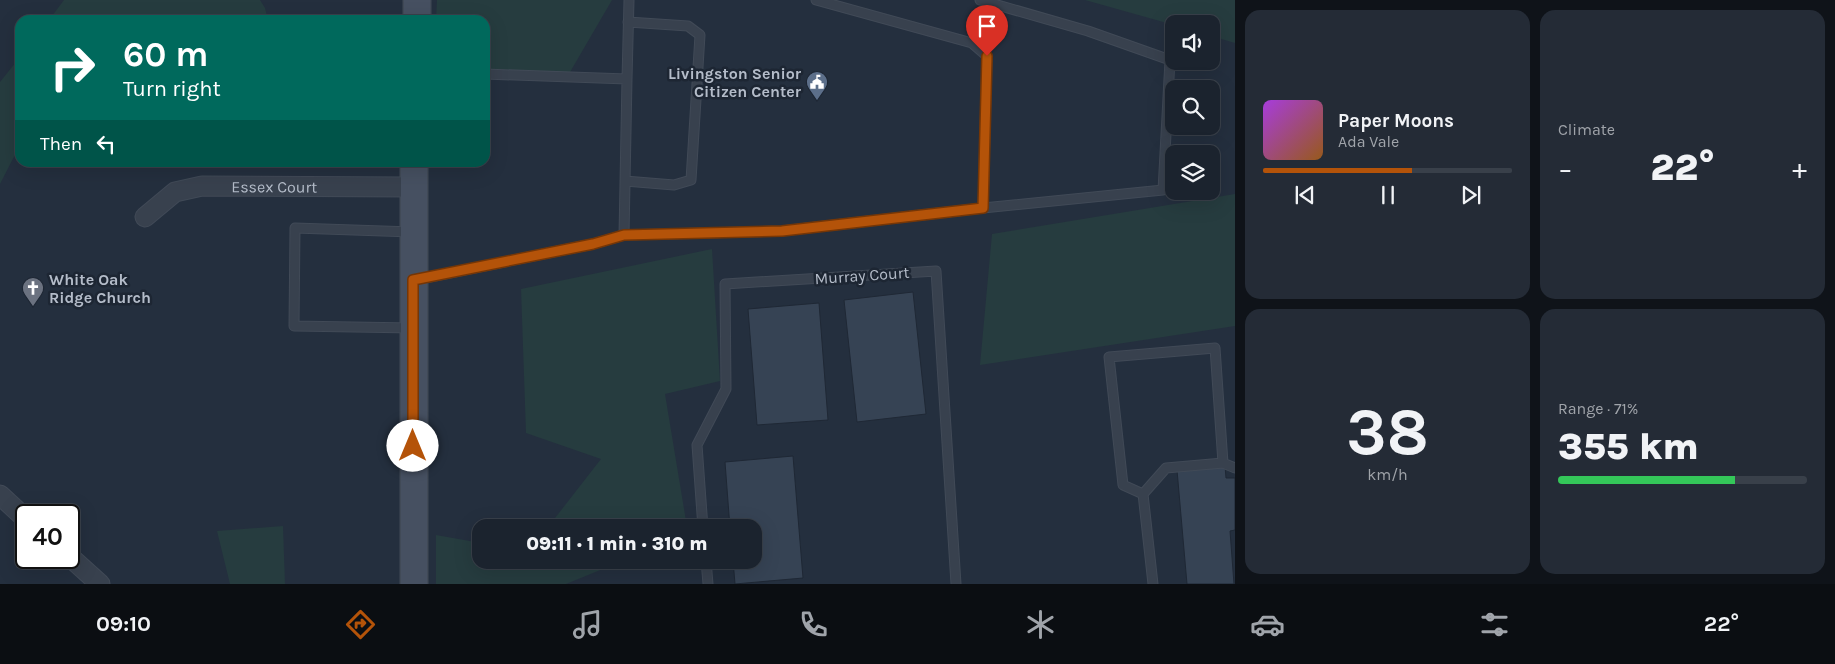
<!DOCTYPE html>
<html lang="en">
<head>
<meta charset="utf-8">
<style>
	:root { --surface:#1b232e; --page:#242b36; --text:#f1f3f6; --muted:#a0a4aa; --line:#39404a; --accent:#b45309 }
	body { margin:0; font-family:Karla,sans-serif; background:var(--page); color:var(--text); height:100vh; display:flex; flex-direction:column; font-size:19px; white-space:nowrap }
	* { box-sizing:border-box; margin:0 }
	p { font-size:16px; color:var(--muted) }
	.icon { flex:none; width:28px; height:28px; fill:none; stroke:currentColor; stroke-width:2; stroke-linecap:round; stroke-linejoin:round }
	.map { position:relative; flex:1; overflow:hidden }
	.drawer { display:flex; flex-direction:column; gap:10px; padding:10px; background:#0f1319; width:600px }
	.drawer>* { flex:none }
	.hud { position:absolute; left:15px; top:15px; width:475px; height:152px; border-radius:15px; box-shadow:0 5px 20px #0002,0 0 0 1px var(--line); background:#00695c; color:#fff; overflow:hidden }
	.fabs { position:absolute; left:1165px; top:15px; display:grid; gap:10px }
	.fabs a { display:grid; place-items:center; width:55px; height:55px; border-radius:10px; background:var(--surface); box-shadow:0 5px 20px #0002,0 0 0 1px var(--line); font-size:25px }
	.speed { position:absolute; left:15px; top:504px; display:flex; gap:10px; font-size:25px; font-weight:700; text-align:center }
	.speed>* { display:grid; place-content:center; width:65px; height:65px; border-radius:50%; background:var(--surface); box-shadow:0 5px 20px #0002,0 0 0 1px var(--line); line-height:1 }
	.speed .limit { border:2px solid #111; border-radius:8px; background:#fff; color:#111 }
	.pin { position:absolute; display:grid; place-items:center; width:42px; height:42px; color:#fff; margin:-51px -21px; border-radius:50% 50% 50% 0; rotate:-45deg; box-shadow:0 0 5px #0007 }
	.pin .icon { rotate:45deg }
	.me { position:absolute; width:55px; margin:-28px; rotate:0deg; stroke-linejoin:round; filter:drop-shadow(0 0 4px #0008) }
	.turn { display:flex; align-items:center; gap:18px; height:105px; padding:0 25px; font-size:22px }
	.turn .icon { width:65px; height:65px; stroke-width:2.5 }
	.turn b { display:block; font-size:35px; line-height:42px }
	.then { display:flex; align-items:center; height:48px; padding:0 25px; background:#0003; gap:10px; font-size:19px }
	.big { font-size:38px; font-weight:800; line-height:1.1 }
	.drawer .card { flex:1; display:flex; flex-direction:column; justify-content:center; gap:8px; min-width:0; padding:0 18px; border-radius:15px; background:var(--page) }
	.drawer .dial { align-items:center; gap:0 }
	.dial b { font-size:65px; line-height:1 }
	.song { display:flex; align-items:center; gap:15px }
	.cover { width:60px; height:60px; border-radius:8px; background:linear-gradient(135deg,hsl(280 70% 55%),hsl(30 70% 35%)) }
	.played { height:5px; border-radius:2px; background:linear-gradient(90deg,var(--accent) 60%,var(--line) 60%) }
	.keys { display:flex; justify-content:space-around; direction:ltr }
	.heat { display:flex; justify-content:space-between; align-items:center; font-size:28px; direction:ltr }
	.charge { height:8px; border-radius:4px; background:linear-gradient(90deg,#34c759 71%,var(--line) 0) }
	.drawer .tiles { flex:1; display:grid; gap:10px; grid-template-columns:repeat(2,1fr) }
	.trip { position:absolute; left:472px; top:519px; width:290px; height:50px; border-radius:15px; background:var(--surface); box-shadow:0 5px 20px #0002,0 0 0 1px var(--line); font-weight:800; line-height:50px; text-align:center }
	.tab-bar { display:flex; height:80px; justify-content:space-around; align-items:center; background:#0b0e12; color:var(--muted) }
	.tab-bar .icon { width:35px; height:35px }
	.tab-bar .active { color:var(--accent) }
	.tab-bar b { font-size:22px; color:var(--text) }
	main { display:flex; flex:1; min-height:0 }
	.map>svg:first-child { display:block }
	.green { fill:#263c3f }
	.building { fill:#364354; stroke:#1f2835 }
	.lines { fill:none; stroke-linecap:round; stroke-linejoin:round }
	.lane-casing { stroke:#414a57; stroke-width:11 }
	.street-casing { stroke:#414a57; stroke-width:21 }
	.secondary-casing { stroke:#414a57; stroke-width:29 }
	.lane { stroke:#38414e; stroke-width:9 }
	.street { stroke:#38414e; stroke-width:19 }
	.secondary { stroke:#465061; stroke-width:26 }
	.route-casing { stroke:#753606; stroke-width:12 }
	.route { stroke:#b45309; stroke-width:9 }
	.labels { text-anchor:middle; stroke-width:5; stroke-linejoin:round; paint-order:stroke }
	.poi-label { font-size:16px; font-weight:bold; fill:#b4bcc9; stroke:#1d2633; text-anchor:end }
	.street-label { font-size:16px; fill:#b4bcc9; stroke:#1d2633 }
</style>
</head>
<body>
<main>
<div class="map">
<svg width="1235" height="584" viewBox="0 0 1235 584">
	<rect width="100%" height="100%" fill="#242f3e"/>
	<!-- green -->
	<path class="green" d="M64,0H260L265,8L268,20H49Z
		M437,0H612L566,79L485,74V20H436Z
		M1085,0H1235V43L1211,36V24H1174V25Z
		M20,57V145L0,184V82Z
		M1235,194V326L980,365L992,234Z
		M712,249L720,381L665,394L687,527H548L601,459L526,433L521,289Z
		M283,526L285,584H230L217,531Z
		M436,535L481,543V560H625L566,584H436Z"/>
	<!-- building -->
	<path class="building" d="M913,292L926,414L857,422L844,300Z
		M819,303L828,420L757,425L748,309Z
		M793,456L803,578L735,584L733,560H754V528H730L725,462Z
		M1225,466L1226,478H1235V530L1230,531L1234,584H1187L1177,470Z"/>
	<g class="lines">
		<!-- lane casing -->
		<g class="lane-casing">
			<path id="lane" d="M980,0L1088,31L1170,60L1163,190L983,208
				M485,74L627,79L629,0
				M625,181L674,185L691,180L700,35L688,26L628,22
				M412,232L295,228L294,326L413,328
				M624,235L627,79
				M415,280L593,244L624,235L781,231L983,208L987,56L972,43L816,0
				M1143,494L1123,485L1109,357L1215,348L1223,463
				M703,528L697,445L726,389L725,284L936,271L956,584
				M706,560L708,584
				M1153,584L1143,494L1166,468L1223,463L1235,468"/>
		</g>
		<!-- street casing -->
		<g class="street-casing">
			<g id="street">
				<path id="s1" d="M145,217L175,192L202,186L413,187"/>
				<path d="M0,495L26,519"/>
				<path d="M69,556L100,584"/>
			</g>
		</g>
		<!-- secondary casing -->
		<g class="secondary-casing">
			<path id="secondary" d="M417,20V0
				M414,162V584"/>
		</g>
		<!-- lane -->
		<use href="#lane" class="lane"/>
		<!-- street -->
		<use href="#street" class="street"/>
		<!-- secondary -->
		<use href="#secondary" class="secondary"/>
	</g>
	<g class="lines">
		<!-- route casing -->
		<g class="route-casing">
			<path id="route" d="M413,446V280L593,244L624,235L782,231L983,208L987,56"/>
		</g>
		<!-- route -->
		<use href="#route" class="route"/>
	</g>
	<!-- icons -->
	<defs>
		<g id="civic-pin" transform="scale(1.125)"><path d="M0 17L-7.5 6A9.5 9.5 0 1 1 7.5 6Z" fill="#5c6f8a" stroke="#1d2633"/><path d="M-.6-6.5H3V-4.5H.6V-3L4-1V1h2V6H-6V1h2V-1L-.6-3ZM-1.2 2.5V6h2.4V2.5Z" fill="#fff"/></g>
		<g id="church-pin" transform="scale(1.125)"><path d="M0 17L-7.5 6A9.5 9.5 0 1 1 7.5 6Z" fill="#6b7280" stroke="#1d2633"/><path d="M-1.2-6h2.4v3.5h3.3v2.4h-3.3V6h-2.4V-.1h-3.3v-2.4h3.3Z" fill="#fff"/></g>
	</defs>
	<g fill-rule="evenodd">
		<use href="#civic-pin" x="817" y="82"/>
		<use href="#church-pin" x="33" y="288"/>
	</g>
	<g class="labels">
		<!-- poi labels -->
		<g class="poi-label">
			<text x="801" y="79">Livingston Senior<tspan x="801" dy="18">Citizen Center</tspan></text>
			<text x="49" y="285" text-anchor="start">White Oak<tspan x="49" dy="18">Ridge Church</tspan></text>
		</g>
		<!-- street labels -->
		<g class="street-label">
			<text dy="6" stroke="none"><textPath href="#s1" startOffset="139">Essex Court</textPath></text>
			<text transform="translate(862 275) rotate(-4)" y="6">Murray Court</text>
		</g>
	</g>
</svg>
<div class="fabs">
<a><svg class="icon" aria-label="sound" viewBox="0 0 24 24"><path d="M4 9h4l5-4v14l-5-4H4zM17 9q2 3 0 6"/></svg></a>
<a><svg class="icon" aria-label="search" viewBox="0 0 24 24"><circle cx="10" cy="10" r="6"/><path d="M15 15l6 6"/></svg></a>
<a><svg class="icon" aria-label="layers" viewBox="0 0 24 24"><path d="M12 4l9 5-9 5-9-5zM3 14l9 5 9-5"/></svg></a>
</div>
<div class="speed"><div class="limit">40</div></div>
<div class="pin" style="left:987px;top:56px;background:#d93025"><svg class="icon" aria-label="arrive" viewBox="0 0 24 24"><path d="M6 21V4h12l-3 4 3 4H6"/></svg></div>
<svg class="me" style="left:413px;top:446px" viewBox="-20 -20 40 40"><circle r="19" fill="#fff"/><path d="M0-13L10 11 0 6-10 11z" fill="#b45309"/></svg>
<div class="trip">09:11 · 1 min · 310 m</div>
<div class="hud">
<div class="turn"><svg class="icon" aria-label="right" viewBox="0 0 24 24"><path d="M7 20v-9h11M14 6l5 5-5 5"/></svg><div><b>60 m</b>Turn right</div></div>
<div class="then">Then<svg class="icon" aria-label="left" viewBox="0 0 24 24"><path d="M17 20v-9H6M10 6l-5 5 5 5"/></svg></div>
</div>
</div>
<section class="drawer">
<div class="tiles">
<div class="card">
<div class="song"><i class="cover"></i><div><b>Paper Moons</b><p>Ada Vale</p></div></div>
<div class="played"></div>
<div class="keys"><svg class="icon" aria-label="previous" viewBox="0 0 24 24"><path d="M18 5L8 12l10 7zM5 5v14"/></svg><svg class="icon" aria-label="pause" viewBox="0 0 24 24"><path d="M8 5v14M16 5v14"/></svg><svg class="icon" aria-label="next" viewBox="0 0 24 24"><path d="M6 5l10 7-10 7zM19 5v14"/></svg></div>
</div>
<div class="card"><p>Climate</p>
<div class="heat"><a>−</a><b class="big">22°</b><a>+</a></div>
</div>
<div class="card dial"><b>38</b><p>km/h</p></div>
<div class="card"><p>Range · 71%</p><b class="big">355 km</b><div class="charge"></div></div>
</div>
</section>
</main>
<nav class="tab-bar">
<b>09:10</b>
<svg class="icon active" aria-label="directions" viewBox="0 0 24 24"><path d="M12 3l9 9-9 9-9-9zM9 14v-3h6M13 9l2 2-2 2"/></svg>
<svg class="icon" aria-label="music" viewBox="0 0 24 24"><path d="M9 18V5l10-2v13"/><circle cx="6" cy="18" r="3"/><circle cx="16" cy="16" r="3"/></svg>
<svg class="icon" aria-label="phone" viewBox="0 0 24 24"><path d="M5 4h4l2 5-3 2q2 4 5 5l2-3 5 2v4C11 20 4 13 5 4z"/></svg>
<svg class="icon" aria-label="climate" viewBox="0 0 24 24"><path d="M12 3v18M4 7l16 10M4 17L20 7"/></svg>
<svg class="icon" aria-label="car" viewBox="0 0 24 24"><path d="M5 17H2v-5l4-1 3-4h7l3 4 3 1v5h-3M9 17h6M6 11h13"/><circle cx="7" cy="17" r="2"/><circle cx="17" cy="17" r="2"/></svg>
<svg class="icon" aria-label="filters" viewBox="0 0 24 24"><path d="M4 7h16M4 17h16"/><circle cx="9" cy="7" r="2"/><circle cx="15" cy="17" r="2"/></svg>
<b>22°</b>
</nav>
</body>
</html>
